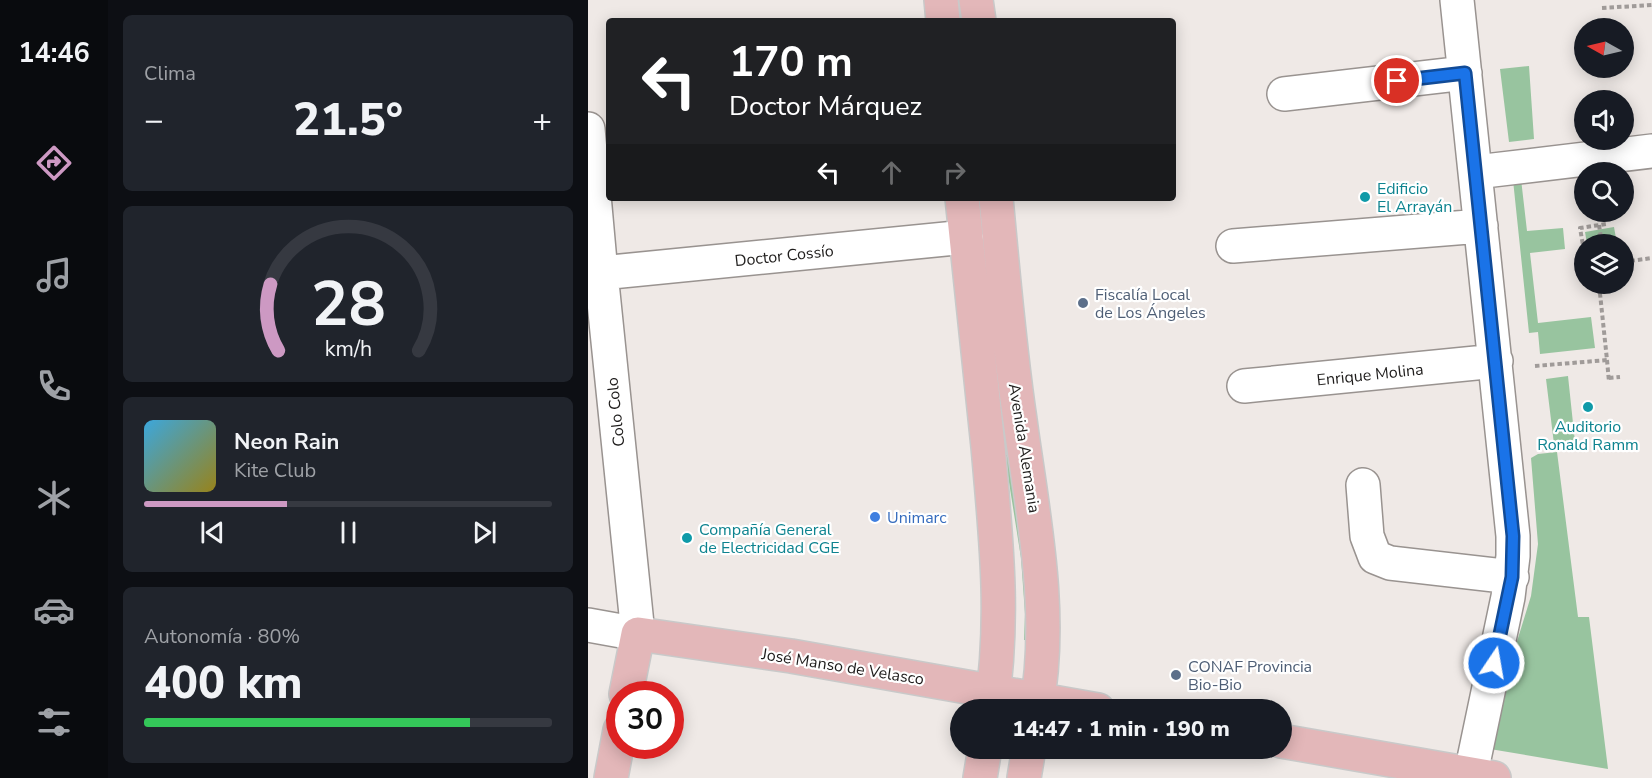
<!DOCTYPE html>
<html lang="es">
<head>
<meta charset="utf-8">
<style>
	:root { --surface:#171b24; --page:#20242c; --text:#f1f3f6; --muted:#9ea1a6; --line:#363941; --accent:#cd99c3 }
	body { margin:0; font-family:"Nunito Sans",sans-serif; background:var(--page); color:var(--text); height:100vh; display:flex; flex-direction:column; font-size:22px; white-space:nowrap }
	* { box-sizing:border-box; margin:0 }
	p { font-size:20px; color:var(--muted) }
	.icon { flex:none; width:33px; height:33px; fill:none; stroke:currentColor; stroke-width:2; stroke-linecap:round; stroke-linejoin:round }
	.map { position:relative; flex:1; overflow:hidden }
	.sheet { display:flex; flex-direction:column; gap:15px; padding:15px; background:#0d0f14; width:480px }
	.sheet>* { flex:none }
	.hud { position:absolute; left:18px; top:18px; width:570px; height:183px; border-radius:6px; box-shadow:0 3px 15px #0003; background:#202124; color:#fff; overflow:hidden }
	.needle { width:39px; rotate:278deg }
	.tools { position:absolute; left:986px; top:18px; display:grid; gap:12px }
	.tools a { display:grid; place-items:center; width:60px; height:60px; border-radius:50%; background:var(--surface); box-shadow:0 3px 15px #0003; font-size:30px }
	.speed { position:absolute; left:18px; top:681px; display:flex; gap:12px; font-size:30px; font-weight:700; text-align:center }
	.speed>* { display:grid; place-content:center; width:78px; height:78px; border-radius:50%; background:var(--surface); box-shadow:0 3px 15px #0003; line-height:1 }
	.speed .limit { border:9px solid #d22; background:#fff; color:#111 }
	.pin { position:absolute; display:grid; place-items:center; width:51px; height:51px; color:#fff; margin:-26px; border:3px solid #fff; border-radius:50%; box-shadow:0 2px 6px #0007 }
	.me { position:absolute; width:66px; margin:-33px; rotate:12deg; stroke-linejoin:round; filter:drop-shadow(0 0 4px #0008) }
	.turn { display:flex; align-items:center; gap:21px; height:126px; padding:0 24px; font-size:27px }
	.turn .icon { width:78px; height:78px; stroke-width:2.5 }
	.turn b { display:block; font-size:42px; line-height:51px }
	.lanes { display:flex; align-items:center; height:57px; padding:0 24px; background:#0003; justify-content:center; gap:30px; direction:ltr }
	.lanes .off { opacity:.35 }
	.big { font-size:45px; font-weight:800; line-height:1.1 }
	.sheet .card { flex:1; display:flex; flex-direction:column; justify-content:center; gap:9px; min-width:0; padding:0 21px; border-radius:9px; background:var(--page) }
	.sheet .dial { align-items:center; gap:0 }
	.dial svg { height:156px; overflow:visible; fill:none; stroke:var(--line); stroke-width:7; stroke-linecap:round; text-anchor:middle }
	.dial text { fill:var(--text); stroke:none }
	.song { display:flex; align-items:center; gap:18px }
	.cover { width:72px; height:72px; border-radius:9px; background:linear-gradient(135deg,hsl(200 70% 55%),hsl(50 70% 35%)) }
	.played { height:6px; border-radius:3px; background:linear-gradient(90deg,var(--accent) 35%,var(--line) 35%) }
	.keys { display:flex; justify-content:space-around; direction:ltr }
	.heat { display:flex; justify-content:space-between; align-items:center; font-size:33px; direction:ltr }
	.charge { height:9px; border-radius:4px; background:linear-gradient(90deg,#34c759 80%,var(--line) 0) }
	.trip { position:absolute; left:362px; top:699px; width:342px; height:60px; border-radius:30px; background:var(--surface); box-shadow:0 3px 15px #0003; font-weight:800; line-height:60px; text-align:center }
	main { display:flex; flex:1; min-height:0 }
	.menu { display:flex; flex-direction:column; width:108px; justify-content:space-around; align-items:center; background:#090b0e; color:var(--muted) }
	.menu .icon { width:42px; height:42px }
	.menu .on { color:var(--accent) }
	.menu b { font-size:27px; color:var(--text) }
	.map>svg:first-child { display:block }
	.green { fill:#98c49f }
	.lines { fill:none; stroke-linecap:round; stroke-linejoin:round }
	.minor-casing { stroke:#999390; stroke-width:36 }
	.major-casing { stroke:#c9c9c9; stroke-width:36 }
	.path { stroke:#a09b99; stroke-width:4; stroke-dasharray:4.5 3; stroke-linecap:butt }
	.minor { stroke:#fff; stroke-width:33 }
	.major { stroke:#e3b7b9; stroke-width:33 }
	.route-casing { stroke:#114b97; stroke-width:15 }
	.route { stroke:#1a73e8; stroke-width:10 }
	.culture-dot { fill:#0f9aa8; stroke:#fff; stroke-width:2 }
	.service-dot { fill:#5c6f8a; stroke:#fff; stroke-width:2 }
	.shop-dot { fill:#3f7fe0; stroke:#fff; stroke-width:2 }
	.labels { text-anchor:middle; stroke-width:4.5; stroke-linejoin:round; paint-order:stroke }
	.culture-label { font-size:16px; fill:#0d838f; stroke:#fff; text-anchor:start }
	.street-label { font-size:16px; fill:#1f1d1c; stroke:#fff }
	.service-label { font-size:16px; fill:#4e5e75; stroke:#fff; text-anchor:start }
	.shop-label { font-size:16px; fill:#366cbe; stroke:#fff; text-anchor:start }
</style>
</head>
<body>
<main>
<nav class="menu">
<b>14:46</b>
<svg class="icon on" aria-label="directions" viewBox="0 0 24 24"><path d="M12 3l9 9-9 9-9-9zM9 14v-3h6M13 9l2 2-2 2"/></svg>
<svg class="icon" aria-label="music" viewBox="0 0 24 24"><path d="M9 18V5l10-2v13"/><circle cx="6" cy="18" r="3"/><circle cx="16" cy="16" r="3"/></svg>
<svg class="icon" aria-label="phone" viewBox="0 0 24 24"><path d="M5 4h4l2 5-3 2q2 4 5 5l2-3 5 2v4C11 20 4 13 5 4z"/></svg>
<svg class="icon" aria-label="climate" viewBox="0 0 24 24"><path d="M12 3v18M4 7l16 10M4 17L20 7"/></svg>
<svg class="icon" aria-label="car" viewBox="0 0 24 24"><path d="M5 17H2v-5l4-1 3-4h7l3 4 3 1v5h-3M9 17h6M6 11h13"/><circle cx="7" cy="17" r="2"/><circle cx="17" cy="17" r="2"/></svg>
<svg class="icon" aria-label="filters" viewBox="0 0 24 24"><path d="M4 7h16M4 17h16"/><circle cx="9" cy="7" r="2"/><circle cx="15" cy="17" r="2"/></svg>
</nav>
<section class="sheet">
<div class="card"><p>Clima</p>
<div class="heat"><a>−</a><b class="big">21.5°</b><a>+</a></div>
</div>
<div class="card dial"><svg viewBox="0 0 100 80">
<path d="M14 69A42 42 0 1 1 86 69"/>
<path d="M14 69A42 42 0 0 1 10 35" stroke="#cd99c3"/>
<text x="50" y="56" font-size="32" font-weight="700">28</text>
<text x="50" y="72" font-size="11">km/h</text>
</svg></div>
<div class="card">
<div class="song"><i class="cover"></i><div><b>Neon Rain</b><p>Kite Club</p></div></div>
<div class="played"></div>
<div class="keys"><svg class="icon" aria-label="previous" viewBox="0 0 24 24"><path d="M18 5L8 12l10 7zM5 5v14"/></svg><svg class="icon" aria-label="pause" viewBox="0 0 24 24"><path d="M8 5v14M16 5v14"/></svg><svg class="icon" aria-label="next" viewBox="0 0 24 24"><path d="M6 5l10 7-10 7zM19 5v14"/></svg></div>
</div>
<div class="card"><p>Autonomía · 80%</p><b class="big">400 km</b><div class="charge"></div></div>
</section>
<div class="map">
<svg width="1064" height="778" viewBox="0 0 1064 778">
	<rect width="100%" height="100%" fill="#efe9e6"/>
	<!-- green -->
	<path class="green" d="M941,66L946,139L921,142L912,69Z
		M933,179L939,231L975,228L977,249L942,253L950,323L1003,317L1007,348L952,354L950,332L941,333L925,180Z
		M388,198H395L429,488L442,640H436L437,614L433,558L411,419Z
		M1026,227L1029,244H999L997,232Z
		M980,376L987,442L966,444L958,379Z
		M969,452L990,617H1001L1020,769L896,748L943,596L950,544L943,458L950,454Z"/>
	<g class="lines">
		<!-- minor casing -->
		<g class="minor-casing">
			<path id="minor" d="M869,0L925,536V556L920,597L882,778
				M696,94L877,73
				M0,129L13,273L50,634L0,625
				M888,172L1064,151
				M645,246L893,226
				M13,273L378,237
				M656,386L908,361
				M775,485L779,536L787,557L802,563L924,577"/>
		</g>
		<!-- major casing -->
		<g class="major-casing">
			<path id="major" d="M353,0L355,21
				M388,0L391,21
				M374,198C383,281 392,364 400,447C408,538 417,618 403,710
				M408,198C415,272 421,346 432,420C445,516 466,612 448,710
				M38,694L50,634L203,656L510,710
				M693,741L906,778
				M23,778L32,730
				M392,778L397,748
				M436,778L441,748"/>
		</g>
		<!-- path -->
		<path class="path" d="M1014,8L1064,5
			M1011,225L1014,244
			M996,251L992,228L1018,224L1017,212
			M1035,262L1064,258
			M1019,360L1021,382
			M947,366L1019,360L1011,284
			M1021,378L1032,377"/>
		<!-- minor -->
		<use href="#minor" class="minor"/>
		<!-- major -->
		<use href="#major" class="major"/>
	</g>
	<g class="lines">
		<!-- route casing -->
		<g class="route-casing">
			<path id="route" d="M809,81L877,73L925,536L924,577L906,663"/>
		</g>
		<!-- route -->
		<use href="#route" class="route"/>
	</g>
	<!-- markers -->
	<g class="culture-dot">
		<circle cx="777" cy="197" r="6"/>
		<circle cx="1000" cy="407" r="6"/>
		<circle cx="99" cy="538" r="6"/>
	</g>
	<g class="service-dot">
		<circle cx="495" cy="303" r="6"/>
		<circle cx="588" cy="675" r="6"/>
	</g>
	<circle class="shop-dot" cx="287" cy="517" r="6"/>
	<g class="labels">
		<!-- culture labels -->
		<g class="culture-label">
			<text x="789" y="194">Edificio<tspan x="789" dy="18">El Arrayán</tspan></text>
			<text x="1000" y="432" text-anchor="middle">Auditorio<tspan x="1000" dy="18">Ronald Ramm</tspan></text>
			<text x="111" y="535">Compañía General<tspan x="111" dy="18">de Electricidad CGE</tspan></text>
		</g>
		<!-- street labels -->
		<g class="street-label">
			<text transform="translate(196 255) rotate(-6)" y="6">Doctor Cossío</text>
			<text transform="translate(782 374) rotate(-6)" y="6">Enrique Molina</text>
			<text transform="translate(27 412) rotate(-96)" y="6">Colo Colo</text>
			<text transform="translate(437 448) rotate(81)" y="6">Avenida Alemania</text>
			<text transform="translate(255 666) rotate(9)" y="6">José Manso de Velasco</text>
		</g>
		<!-- service labels -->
		<g class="service-label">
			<text x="507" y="300">Fiscalía Local<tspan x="507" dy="18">de Los Ángeles</tspan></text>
			<text x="600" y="672">CONAF Provincia<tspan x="600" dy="18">Bio-Bio</tspan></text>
		</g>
		<!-- shop labels -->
		<g class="shop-label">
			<text x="299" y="523">Unimarc</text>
		</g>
	</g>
</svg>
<div class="tools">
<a><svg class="needle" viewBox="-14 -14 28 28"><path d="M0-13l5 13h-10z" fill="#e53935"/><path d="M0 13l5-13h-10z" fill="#9ea1a6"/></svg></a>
<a><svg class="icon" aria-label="sound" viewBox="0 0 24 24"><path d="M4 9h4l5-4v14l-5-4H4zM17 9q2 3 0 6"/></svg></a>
<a><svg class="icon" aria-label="search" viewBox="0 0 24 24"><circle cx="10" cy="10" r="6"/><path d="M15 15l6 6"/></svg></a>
<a><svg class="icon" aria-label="layers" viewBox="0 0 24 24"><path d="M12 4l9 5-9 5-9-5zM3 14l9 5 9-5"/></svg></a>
</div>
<div class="speed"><div class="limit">30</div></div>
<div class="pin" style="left:809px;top:81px;background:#d93025"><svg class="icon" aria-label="arrive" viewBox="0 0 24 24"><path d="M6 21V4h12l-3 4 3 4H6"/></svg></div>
<svg class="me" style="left:906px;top:663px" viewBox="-20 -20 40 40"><circle r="17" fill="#1a73e8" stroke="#fff" stroke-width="3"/><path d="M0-11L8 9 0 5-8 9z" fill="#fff"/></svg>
<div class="trip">14:47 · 1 min · 190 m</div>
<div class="hud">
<div class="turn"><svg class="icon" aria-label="left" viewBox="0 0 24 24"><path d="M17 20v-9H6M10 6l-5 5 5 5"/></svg><div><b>170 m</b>Doctor Márquez</div></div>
<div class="lanes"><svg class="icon" aria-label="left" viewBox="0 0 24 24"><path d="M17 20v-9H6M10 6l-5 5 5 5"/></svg><svg class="icon off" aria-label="ahead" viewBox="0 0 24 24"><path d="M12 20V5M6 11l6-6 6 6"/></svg><svg class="icon off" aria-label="right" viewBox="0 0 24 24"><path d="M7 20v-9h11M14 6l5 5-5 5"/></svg></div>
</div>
</div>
</main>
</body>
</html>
